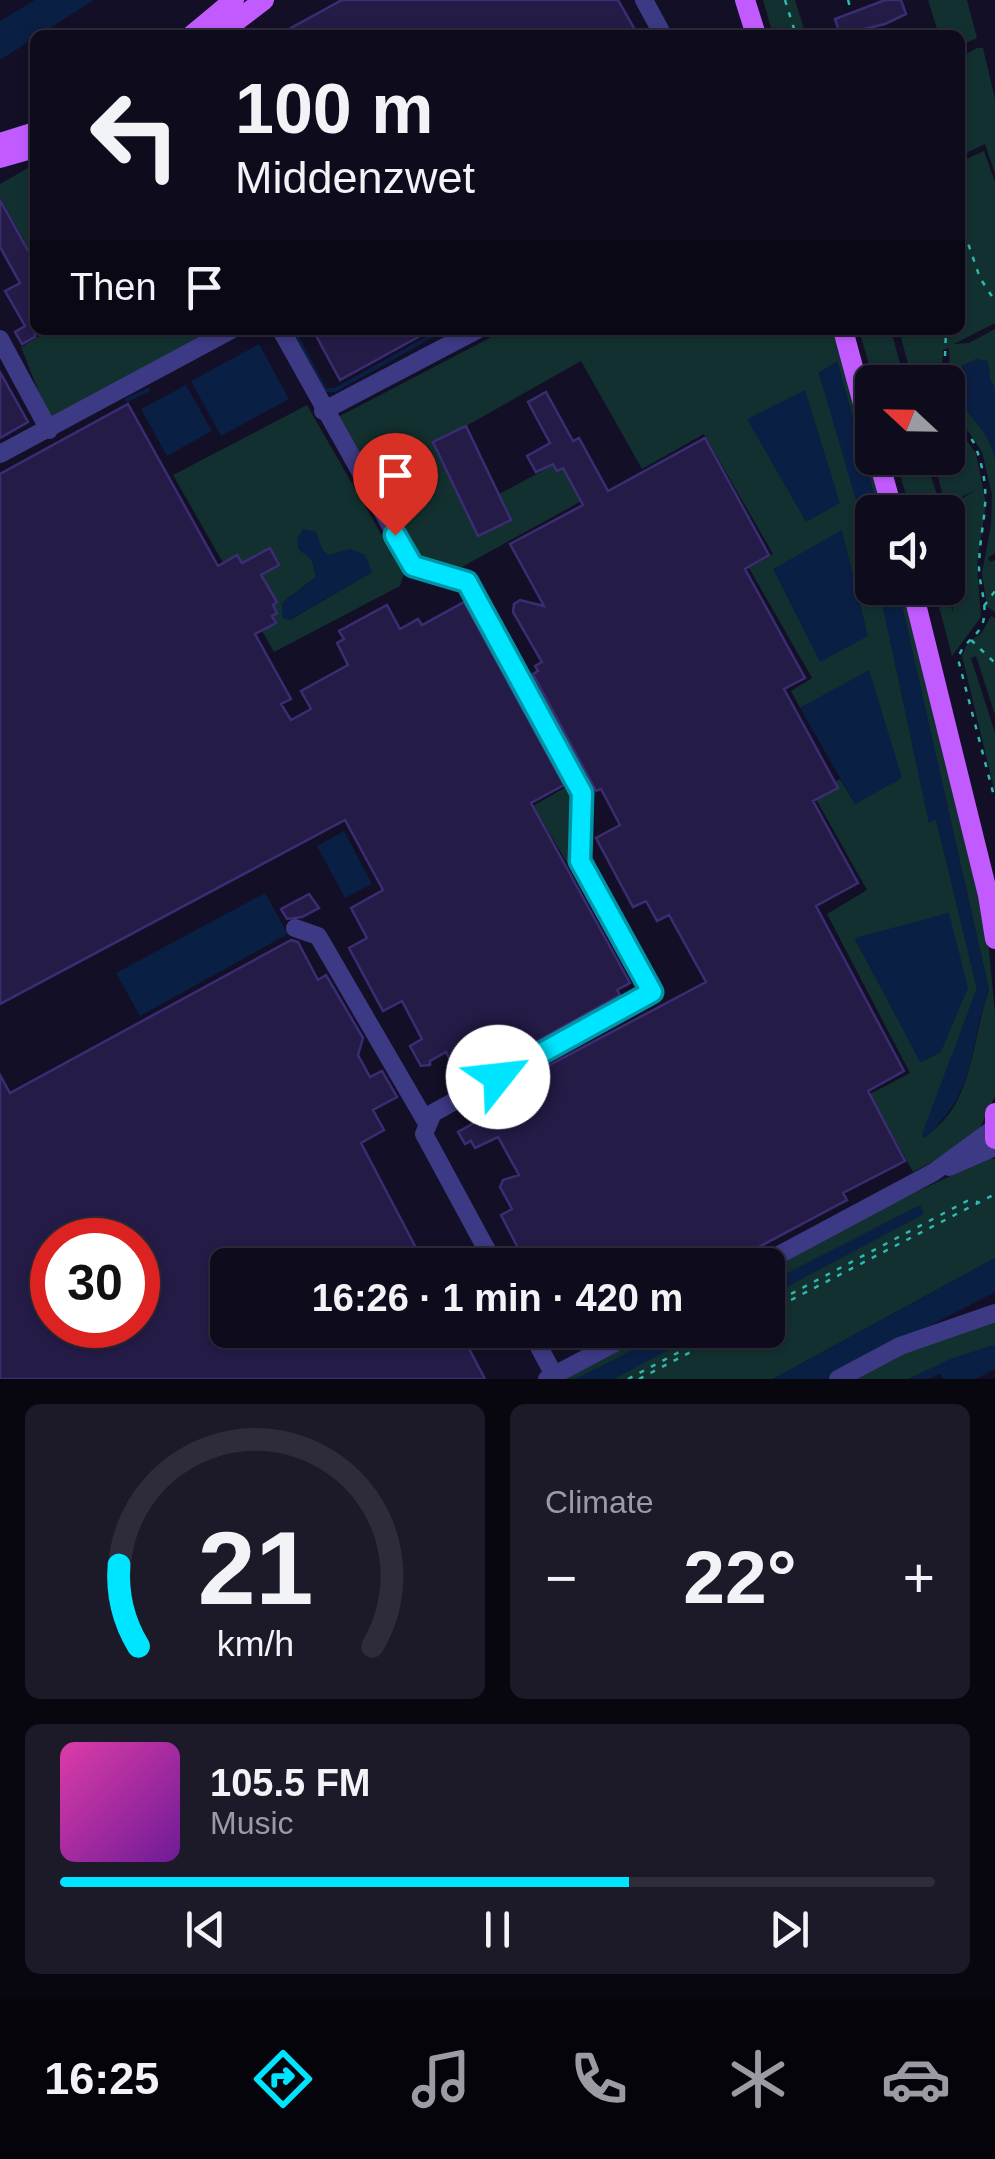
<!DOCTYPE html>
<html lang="en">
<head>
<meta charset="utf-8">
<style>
	:root { --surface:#0e0b1c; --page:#1c1929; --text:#f1f3f6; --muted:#9b9ba3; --line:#2e2b3b; --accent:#00e5ff }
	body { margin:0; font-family:Arial,sans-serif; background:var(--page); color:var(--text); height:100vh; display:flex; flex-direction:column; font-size:38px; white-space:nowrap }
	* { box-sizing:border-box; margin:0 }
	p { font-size:32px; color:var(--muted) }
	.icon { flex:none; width:55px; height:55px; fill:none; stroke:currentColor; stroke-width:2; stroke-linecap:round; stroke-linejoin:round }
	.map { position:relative; height:1379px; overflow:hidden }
	.details { display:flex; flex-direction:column; gap:25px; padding:25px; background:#08060f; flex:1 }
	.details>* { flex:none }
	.hud { position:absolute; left:30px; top:30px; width:935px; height:305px; border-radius:15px; box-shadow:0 2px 8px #0004,0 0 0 2px var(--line); background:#0e0b1c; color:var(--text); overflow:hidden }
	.needle { width:65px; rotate:292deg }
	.buttons { position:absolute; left:855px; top:365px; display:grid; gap:20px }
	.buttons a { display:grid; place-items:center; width:110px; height:110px; border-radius:15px; background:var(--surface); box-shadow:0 2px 8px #0004,0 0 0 2px var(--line); font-size:50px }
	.speed { position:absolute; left:30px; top:1218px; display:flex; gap:20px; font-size:50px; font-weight:700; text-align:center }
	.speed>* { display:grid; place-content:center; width:130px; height:130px; border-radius:50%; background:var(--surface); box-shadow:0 2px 8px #0004,0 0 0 2px var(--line); line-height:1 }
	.speed .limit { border:15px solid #d22; background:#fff; color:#111 }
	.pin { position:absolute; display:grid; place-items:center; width:85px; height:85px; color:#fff; margin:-102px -42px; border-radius:50% 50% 50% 0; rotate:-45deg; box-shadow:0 0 10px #0007 }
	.pin .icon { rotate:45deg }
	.me { position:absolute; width:110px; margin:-55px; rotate:61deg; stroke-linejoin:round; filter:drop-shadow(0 0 8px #0008) }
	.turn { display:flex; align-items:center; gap:35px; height:210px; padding:0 40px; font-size:45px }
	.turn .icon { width:130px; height:130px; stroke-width:2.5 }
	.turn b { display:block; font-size:70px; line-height:85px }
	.then { display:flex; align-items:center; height:95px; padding:0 40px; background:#0003; gap:20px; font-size:38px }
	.big { font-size:75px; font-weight:800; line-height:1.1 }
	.details .card { flex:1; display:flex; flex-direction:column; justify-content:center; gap:15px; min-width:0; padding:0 35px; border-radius:15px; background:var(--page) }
	.details .dial { align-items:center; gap:0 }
	.dial svg { height:260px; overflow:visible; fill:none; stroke:var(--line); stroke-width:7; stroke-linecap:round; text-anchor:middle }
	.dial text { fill:var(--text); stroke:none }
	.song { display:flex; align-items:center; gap:30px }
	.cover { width:120px; height:120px; border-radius:15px; background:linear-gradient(135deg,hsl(320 70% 55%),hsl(280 70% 35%)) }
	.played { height:10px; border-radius:5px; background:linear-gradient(90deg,var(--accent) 65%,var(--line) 65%) }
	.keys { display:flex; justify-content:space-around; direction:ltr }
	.heat { display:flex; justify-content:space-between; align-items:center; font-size:55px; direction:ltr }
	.details .tiles { flex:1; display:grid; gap:25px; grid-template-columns:1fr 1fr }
	.card:last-child { grid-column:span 2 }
	.trip { position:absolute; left:210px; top:1248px; width:575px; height:100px; border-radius:15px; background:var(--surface); box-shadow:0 2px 8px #0004,0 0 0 2px var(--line); font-weight:800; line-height:100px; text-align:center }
	.tabs { display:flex; height:160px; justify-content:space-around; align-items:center; background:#06040b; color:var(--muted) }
	.tabs .icon { width:70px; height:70px }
	.tabs .selected { color:var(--accent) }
	.tabs b { font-size:45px; color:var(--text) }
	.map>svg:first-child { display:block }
	.green { fill:#12302f; fill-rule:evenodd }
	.water { fill:#0a1f44 }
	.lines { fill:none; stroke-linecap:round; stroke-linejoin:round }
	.stream { stroke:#0a1f44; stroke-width:4 }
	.building { fill:#241b47; stroke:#3b2d73; stroke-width:2.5; fill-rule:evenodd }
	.path { stroke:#2fb8b0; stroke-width:2.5; stroke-dasharray:5 8; stroke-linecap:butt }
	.minor { stroke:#3d3a85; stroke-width:18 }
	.major { stroke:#c25bff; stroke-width:20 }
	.route-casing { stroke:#0095a6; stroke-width:25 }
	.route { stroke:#00e5ff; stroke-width:18 }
</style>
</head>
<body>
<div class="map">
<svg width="995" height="1379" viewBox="0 0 995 1379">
	<rect width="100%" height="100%" fill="#130f26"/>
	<!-- green -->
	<path class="green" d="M763,0H795L806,35H773Z
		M928,0H967L977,38L960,46V35H939Z
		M977,48H983L995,99V174L985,144L960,156V57Z
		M984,151L995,182V323L954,344L969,343L995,329V388L977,359L962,366L980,423L991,439L995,459V553L988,558L990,562L995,560V612L987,607L982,573L991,525L992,495L982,452L950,404L949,348L943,350L941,382H913L901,338L913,330H960V162Z
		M35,164V260L0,197V184Z
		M50,330H215L60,417L48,416L21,347Z
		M505,330H838L889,512H879L837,362L819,373L872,551V588H879L929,822L936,819L977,988L923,1137C974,1109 971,1039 989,990L898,588H908L982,877L995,1013V1096L979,1130L946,1155L913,1172L870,1094L910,1073L827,914L867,890L813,794L840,779L855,804L901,777L869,671L800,708L791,691L812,678L749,568L773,554L704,434L642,469L581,361L436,443L469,510L585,448L607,487L449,574L416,564L338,417ZM949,913L941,1052L921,1062L855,939Z
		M859,330H891L905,382H874Z
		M307,405L404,574L400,586L274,652L173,475ZM323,551L329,556L340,552L372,572L290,620L282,603L316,577L312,560L306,553Z
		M948,416L976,453L986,504L977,565L981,617L952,656L934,588H944L953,612L951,582L968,567L949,578L948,512H941L977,489L950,503L944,500L933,458H948Z
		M895,458H925L938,498L933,512H914L909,505Z
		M991,616L995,618V715L976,656L971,658L995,733V793L962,656L968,642L981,634Z
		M566,787L571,795L574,874L533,806Z
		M989,1158L995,1159V1258L773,1379H560L651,1330H768V1268L871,1213Z
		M995,1318V1345L951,1359L909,1379H846L904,1349Z"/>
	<!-- water -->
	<path class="water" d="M35,0H94L0,60V21Z
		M259,344L289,399L221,436L191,381Z
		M976,359L988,361L991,383L995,388V459C988,425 962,419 958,385L965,375L963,365Z
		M837,361L879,512H872V556L819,373Z
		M186,385L212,431L167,456L141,409Z
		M805,390L840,503L806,522L747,419Z
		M303,529L316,532L323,551L329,555L350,549L365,555L372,572L289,620L282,618V603L316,577L312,560L298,549L297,539Z
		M842,530L868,636L820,662L773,569Z
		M879,588H898L989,990C966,1053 980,1087 925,1138L922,1134L977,988L936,819L929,823Z
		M869,670L902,778L855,804L800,708Z
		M344,831L372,884L345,898L317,846Z
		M265,893L288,934L140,1016L116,973Z
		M949,913L968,988L941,1052L920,1062L855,938Z
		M920,1205L924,1214L768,1297V1283Z
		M995,1258V1292L827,1379H773Z
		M673,1330H706L614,1379H575Z
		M995,1345V1369L976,1379H944L940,1374L929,1379H909L951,1359Z"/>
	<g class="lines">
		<!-- stream -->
		<path class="stream" d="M293,330L325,390H335L442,330
			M127,400L148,390"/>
	</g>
	<!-- building -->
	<path class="building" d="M342,0H618L638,35H278Z
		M885,0H901L906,14L885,24L840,35L835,19Z
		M0,200L35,263V337L22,344L15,332L25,326L5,291L20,283L0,247Z
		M313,330H431L340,380Z
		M0,372L28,422L0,438Z
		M546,392L573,441L579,438L608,491L705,438L769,555L745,569L805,678L784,689L838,788L813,801L858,883L816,906L904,1071L868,1091L905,1161L843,1193L847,1200L725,1265H517L511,1254L519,1250L501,1215L512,1209L500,1187L503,1180L519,1175L498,1137L475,1148L471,1141L465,1144L458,1132L479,1120L474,1105L706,982L669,915L657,921L646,901L633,907L596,838L620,825L601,789L596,791L533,674L538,671L535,666L542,662L513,612L514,604L520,600L544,606L510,544L583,505L563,468L557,471L553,464L536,472L527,456L550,443L528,402Z
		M128,404L218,566L237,555L242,563L270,548L279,565L261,575L277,602L273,605L277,613L272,616L276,623L255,634L291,699L281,704L291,720L311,709L301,691L348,665L337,643L344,639L339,631L387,605L400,629L418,619L422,625L464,602L564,785L531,803L630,983L617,990L620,995L457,1086L453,1078L458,1075L446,1052L430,1061V1065L421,1066L410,1046L422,1039L402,1001L383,1011L349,948L367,938L351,908L383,890L345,820L0,1004V474Z
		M466,426L511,520L478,536L433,442Z
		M309,894L319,908L302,917L287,919L281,909Z
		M291,940L298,942L318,980L326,975L363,1038L358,1055L370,1077L382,1071L397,1097L373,1110L384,1130L361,1143L425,1265H228V1330H459L485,1379H0V1075L10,1093ZM52,1240H138V1325H52Z"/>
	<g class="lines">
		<!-- path -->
		<path class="path" d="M785,0L796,35
			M848,0L850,7
			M960,220L980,278L995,301
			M944,382L946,330
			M948,408C954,423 968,431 975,445C995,499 980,517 979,567C979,585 988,605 983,622C979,637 962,642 958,659L995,800
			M984,606L995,591
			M971,640L995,663
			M768,1306L967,1201L978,1202
			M768,1312L995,1194
			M628,1379L721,1330
			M639,1379L733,1330"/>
		<!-- minor -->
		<path class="minor" d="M644,0L663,35
			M281,330L413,566L467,581L582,793L580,861L652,992L433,1113L424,1134L495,1265
			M0,339L49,430
			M323,411L477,330
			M0,454L231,330
			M295,928L318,936L428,1125
			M949,1167L995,1147
			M760,1265L934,1172L993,1129
			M530,1330L554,1375
			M547,1379L639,1330
			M838,1379L900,1346L995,1313"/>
		<!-- major -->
		<path class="major" d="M745,0L756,35
			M192,35L234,0
			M218,35L264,0
			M0,143L35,132
			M0,158L35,148
			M843,330L872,437
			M878,458L893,512
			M912,588L988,895L995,939
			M995,1113V1139"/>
	</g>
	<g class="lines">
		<!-- route casing -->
		<g class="route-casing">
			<path id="route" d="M395,535L413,566L467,582L582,793L580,861L652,992L498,1077"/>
		</g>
		<!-- route -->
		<use href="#route" class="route"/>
	</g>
</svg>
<div class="buttons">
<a><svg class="needle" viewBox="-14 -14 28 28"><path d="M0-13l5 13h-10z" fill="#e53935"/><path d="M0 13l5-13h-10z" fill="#9b9ba3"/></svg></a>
<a><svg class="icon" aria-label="sound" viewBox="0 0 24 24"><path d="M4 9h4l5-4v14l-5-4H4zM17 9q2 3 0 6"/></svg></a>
</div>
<div class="speed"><div class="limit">30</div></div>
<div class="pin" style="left:395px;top:535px;background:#d93025"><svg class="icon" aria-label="arrive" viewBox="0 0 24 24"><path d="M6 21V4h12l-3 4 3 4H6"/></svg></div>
<svg class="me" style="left:498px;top:1077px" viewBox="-20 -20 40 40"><circle r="19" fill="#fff"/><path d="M0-13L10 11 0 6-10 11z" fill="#00e5ff"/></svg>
<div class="trip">16:26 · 1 min · 420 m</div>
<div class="hud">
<div class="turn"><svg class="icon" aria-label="left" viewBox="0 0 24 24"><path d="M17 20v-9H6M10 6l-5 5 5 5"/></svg><div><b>100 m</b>Middenzwet</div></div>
<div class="then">Then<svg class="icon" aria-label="arrive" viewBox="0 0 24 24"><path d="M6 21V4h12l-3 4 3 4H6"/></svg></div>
</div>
</div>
<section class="details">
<div class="tiles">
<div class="card dial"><svg viewBox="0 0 100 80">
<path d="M14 69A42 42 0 1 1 86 69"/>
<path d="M14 69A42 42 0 0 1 8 44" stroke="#00e5ff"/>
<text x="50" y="56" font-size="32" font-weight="700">21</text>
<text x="50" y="72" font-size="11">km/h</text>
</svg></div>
<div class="card"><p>Climate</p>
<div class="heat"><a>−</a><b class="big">22°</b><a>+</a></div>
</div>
<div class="card">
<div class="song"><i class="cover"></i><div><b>105.5 FM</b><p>Music</p></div></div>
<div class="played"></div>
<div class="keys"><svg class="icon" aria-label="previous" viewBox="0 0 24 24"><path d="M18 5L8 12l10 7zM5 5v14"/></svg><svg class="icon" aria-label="pause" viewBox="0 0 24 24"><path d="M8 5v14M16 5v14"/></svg><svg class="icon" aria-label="next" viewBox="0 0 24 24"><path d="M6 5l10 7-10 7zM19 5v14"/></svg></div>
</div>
</div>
</section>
<nav class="tabs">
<b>16:25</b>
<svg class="icon selected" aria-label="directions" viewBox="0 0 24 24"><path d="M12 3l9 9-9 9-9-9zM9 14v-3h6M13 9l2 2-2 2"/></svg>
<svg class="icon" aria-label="music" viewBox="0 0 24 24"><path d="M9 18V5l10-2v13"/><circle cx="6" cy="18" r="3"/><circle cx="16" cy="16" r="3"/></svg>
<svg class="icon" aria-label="phone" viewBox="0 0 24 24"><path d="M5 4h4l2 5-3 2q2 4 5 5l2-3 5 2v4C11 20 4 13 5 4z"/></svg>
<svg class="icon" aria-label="climate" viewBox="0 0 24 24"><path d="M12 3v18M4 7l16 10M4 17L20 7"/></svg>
<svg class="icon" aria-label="car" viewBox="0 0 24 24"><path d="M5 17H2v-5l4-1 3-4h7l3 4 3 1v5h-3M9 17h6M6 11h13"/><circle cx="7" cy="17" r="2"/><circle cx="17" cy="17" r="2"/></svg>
</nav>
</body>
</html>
